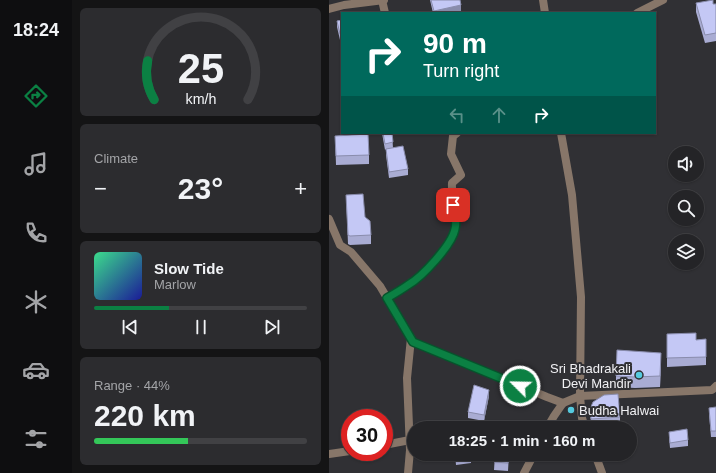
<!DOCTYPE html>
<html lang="en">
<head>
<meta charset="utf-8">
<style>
	:root { --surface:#242427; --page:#2c2c2f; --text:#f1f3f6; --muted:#a3a4a7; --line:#414144; --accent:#0b8043 }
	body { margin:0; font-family:Arial,sans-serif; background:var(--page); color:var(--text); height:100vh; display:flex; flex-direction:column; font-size:15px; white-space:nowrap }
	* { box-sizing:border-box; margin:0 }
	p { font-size:13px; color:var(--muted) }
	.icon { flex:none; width:22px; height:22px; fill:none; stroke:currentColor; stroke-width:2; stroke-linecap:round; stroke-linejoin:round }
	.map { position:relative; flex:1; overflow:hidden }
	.side { display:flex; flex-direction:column; gap:8px; padding:8px; background:#141415; width:257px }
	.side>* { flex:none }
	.banner { position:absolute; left:12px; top:12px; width:315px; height:122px; border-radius:0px; box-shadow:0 1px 3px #0004,0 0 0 1px var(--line); background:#00695c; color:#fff; overflow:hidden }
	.tools { position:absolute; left:339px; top:146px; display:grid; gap:8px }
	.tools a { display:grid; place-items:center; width:36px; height:36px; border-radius:50%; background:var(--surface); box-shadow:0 1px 3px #0004,0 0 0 1px var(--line); font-size:20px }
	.speed { position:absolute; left:12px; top:409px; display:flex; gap:8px; font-size:20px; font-weight:700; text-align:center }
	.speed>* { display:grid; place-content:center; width:52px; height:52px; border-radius:50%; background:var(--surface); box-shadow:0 1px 3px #0004,0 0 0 1px var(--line); line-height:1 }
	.speed .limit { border:6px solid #d22; background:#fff; color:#111 }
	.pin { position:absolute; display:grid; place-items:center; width:34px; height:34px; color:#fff; margin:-17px; border-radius:8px; box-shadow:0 2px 6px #0006 }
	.me { position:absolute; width:44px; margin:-22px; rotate:293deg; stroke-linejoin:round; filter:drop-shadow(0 0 3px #0008) }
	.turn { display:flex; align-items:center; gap:14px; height:84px; padding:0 16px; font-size:18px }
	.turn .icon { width:52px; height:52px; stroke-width:2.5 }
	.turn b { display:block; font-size:28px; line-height:34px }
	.lanes { display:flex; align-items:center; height:38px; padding:0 16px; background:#0003; justify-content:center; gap:20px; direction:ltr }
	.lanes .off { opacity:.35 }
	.big { font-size:30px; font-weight:800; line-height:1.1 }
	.side .card { flex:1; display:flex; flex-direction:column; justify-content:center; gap:6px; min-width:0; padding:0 14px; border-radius:6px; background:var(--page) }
	.side .dial { align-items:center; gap:0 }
	.dial svg { height:104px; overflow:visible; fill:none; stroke:var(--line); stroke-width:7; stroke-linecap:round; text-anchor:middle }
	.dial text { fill:var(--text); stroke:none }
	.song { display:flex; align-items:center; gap:12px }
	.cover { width:48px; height:48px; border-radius:6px; background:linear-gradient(135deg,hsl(150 70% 55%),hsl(240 70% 35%)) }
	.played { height:4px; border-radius:2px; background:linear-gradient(90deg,var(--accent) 35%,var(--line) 35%) }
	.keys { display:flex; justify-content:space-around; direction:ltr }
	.heat { display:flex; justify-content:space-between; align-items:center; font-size:22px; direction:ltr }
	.charge { height:6px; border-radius:3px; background:linear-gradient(90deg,#34c759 44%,var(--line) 0) }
	.trip { position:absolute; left:78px; top:421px; width:230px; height:40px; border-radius:20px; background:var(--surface); box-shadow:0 1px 3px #0004,0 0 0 1px var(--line); font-weight:800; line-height:40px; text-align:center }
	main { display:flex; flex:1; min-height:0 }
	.tab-bar { display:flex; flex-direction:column; width:72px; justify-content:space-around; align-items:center; background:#0e0e10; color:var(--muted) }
	.tab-bar .icon { width:28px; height:28px }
	.tab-bar .on { color:var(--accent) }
	.tab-bar b { font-size:18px; color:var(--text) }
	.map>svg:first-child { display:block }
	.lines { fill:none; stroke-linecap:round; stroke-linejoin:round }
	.minor { stroke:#877669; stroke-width:8 }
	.tertiary { stroke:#877669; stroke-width:8 }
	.wall { fill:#a9acd3 }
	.shaded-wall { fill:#898cac }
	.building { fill:#c4c8f5; stroke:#898cac }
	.route-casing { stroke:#07532c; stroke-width:10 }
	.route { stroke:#0b8043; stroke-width:7 }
	.poi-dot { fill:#55cadf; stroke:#303034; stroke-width:1.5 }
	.labels { text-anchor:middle; stroke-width:4; stroke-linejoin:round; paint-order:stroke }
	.poi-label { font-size:13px; fill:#f1f1f4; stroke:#303034; text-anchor:end }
</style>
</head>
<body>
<main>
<nav class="tab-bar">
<b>18:24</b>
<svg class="icon on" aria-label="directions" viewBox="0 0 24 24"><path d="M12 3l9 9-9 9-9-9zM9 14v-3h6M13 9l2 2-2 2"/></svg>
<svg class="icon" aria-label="music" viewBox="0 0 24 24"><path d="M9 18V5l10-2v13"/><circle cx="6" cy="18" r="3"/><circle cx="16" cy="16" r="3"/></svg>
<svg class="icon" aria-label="phone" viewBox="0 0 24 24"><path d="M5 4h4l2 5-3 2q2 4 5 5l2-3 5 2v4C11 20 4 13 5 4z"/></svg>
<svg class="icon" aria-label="climate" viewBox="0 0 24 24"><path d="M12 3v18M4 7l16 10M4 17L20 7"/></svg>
<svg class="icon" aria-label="car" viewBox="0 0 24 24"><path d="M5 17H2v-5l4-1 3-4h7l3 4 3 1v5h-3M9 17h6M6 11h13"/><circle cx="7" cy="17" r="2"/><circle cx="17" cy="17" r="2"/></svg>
<svg class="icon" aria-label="filters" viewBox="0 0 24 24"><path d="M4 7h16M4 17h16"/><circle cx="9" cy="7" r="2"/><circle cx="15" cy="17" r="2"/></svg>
</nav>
<section class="side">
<div class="card dial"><svg viewBox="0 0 100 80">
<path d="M14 69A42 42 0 1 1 86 69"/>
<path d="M14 69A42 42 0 0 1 9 39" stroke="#0b8043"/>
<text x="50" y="56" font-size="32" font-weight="700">25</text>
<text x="50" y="72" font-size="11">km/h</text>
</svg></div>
<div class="card"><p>Climate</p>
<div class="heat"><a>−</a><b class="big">23°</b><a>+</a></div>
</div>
<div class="card">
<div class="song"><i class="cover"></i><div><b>Slow Tide</b><p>Marlow</p></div></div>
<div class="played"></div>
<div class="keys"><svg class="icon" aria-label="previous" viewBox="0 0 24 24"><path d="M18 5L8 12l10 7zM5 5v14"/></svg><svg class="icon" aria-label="pause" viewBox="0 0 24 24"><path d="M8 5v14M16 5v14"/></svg><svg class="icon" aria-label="next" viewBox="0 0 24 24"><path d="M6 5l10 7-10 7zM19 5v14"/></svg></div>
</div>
<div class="card"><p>Range · 44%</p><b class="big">220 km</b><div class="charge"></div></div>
</section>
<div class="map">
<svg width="387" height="473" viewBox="0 0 387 473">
	<rect width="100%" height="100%" fill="#303034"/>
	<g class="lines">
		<!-- minor -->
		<path class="minor" d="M53,0L56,13
			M214,0L216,13
			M0,9L15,5L55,0
			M308,13L334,0
			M232,133L243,195L252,297L251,396L253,418L256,428
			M0,219L11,245L22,252L51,286L84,342L218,397L234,403
			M58,298C65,294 72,290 79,285C93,277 123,245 126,229C129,214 122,199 123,183L132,175L122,154L124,136L128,133
			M55,445L81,440
			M0,454L21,451
			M266,454L273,473
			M79,473L81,450L78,378L82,338"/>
		<!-- tertiary -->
		<path class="tertiary" d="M218,428L225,416L234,403L251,396L383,390L387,386
			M195,473L205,454"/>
	</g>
	<!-- wall -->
	<path class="wall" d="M101,0H131L132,11L124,13H104Z
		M367,3L384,4H387V41L376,43L367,12Z
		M13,20L11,40L8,27V21Z
		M53,133H63L64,148L79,169V175L60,178L57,155V149L56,150Z
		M6,136L40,155V164L7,165Z
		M17,195L36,217L42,235V244L21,245L19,244Z
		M338,334L367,340L377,339V365L338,367Z
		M332,363L331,387L306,388L287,387V376Z
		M160,396L155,421L139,418V412Z
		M387,407V437H382L380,414V408Z
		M261,409L291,417V423L262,425Z
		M340,432L359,440V446L341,448L340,437Z
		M126,454H142V463L127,465Z
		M166,454H180L179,471L165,470Z"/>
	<!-- shaded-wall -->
	<path class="shaded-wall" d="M132,5V11L124,13H105V11Z
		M11,34H13V39L11,40Z
		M332,353V363L331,387V376Z
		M160,390V396L155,421V415Z"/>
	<!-- building -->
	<path class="building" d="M102,0H131L132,5L105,11Z
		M384,0V4H387V33L376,35L367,3Z
		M13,20V34H11L8,21Z
		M54,133H63L64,142L56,144Z
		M39,134L40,155L7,156L6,136Z
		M74,146L79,169L60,172L57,149Z
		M34,194L36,217L41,221L42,235L21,236L19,235L17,195Z
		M367,333V340L377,339V357L338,358V334Z
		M288,350L332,353L331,376L306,377L287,376Z
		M145,385L160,390L155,415L139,412Z
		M289,394L291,417L262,419L261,409L264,402L275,395Z
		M387,407V431H382L380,408Z
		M168,421L201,423L200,428H168Z
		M358,429L359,440L341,443L340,432Z
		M127,454H142V457L127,459Z
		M166,454H180L179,463L165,462Z"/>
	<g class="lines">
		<!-- route casing -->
		<g class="route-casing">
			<path id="route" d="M124,205C126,213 128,221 126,229C123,245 93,277 79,285C72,290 65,294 58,298L84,342L191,386"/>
		</g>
		<!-- route -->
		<use href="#route" class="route"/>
	</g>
	<!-- markers -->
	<g class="poi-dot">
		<circle cx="310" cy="375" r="4"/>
		<circle cx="242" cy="410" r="4"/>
	</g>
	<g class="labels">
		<!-- poi labels -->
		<g class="poi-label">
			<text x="302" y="373">Sri Bhadrakali<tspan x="302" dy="15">Devi Mandir</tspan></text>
			<text x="250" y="415" text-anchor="start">Budha Halwai</text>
		</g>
	</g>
</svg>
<div class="tools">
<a><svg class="icon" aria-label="sound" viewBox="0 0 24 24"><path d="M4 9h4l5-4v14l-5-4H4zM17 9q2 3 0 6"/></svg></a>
<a><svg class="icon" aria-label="search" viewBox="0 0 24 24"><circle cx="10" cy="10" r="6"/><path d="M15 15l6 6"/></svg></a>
<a><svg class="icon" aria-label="layers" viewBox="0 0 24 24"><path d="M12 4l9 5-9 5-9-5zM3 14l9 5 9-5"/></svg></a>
</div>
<div class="speed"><div class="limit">30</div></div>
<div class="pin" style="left:124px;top:205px;background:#d93025"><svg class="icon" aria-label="arrive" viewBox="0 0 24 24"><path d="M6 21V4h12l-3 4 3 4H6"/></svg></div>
<svg class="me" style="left:191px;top:386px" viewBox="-20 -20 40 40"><circle r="17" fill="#0b8043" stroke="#fff" stroke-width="3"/><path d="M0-11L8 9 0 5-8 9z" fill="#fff"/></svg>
<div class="trip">18:25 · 1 min · 160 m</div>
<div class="banner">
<div class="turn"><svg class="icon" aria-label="right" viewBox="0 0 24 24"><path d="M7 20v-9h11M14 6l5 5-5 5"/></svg><div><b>90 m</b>Turn right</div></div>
<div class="lanes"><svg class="icon off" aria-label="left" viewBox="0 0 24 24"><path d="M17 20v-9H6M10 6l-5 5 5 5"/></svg><svg class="icon off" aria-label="ahead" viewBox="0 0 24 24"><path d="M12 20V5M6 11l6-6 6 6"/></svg><svg class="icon" aria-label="right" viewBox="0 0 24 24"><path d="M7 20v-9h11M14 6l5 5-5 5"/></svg></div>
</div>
</div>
</main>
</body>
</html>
